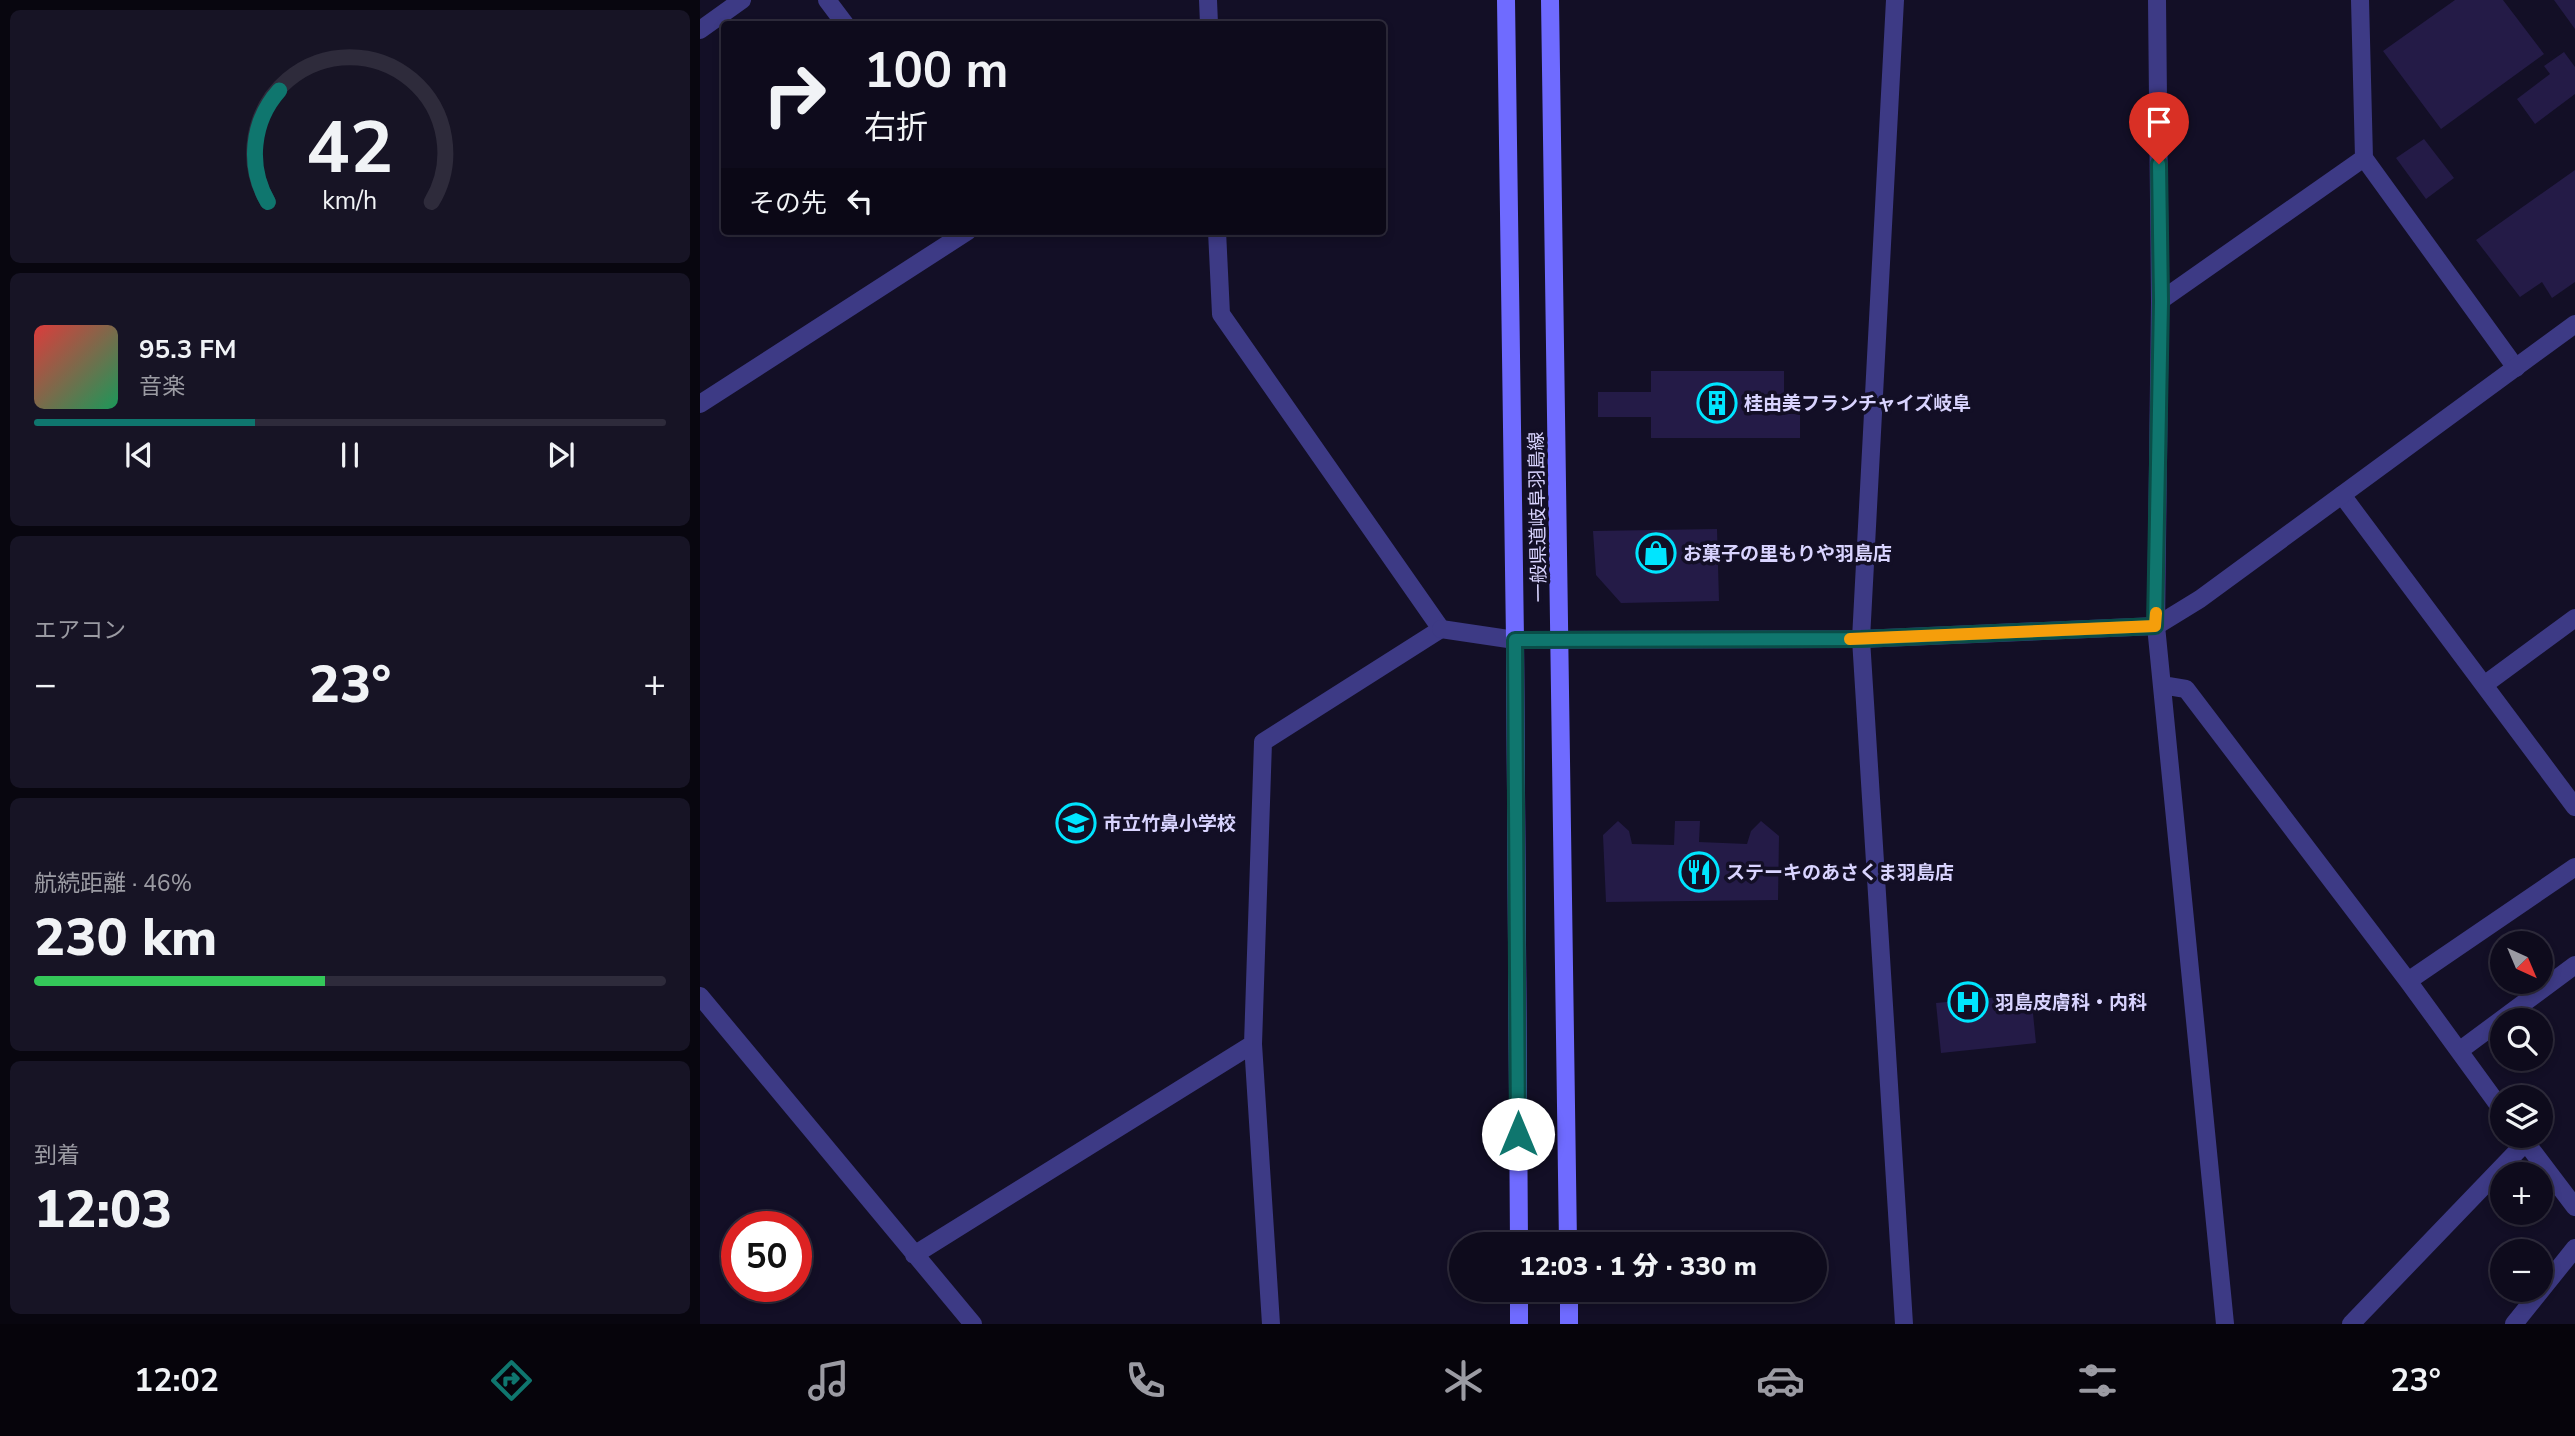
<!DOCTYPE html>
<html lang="ja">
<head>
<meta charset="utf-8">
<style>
	:root { --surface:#0e0b1c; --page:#171425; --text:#f1f3f6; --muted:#9b9ba3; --line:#2e2b3b; --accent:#0f766e }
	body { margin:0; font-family:"Nunito Sans","Noto Sans JP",sans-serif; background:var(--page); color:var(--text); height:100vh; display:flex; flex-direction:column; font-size:26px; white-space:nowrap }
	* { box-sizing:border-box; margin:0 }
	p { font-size:23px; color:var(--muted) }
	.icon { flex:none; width:38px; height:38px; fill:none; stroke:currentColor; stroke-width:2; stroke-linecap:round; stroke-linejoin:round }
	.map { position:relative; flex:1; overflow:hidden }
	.details { display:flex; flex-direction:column; gap:10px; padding:10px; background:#08060f; width:700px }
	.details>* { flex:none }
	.hud { position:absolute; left:21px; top:21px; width:665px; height:214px; border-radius:7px; box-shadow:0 4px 10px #0003,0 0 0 2px var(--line); background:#0e0b1c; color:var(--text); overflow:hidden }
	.needle { width:46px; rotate:136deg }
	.tools { position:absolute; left:1790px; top:931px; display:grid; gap:14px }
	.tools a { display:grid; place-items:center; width:63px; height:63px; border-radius:50%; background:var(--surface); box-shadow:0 4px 10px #0003,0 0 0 2px var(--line); font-size:35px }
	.speed { position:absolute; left:21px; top:1211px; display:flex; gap:14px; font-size:35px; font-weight:700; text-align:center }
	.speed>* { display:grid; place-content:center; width:91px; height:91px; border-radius:50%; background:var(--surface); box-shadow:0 4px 10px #0003,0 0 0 2px var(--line); line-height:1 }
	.speed .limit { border:10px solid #d22; background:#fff; color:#111 }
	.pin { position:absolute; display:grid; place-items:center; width:60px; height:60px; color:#fff; margin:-72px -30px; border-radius:50% 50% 50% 0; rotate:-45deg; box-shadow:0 0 7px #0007 }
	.pin .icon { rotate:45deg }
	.me { position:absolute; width:77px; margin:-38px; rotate:0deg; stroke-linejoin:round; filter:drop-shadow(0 0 5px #0008) }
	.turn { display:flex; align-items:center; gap:24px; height:147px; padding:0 28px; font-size:32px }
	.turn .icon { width:91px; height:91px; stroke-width:2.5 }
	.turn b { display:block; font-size:49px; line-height:60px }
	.then { display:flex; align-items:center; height:66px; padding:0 28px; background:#0003; gap:14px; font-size:26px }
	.big { font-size:52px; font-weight:800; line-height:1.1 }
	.details .tile { flex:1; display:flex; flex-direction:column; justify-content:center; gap:10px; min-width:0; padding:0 24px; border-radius:10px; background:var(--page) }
	.details .dial { align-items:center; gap:0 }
	.dial svg { height:182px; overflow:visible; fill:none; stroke:var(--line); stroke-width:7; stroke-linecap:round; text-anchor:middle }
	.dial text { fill:var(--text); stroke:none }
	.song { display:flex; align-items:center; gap:21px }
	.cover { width:84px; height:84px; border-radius:10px; background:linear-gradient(135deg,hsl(0 70% 55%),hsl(150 70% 35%)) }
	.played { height:7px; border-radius:4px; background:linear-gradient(90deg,var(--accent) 35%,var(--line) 35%) }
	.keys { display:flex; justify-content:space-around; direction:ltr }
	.heat { display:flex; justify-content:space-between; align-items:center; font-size:38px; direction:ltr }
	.charge { height:10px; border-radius:5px; background:linear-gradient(90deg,#34c759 46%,var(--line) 0) }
	.trip { position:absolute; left:749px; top:1232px; width:378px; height:70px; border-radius:35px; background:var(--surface); box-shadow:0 4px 10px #0003,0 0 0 2px var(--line); font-weight:800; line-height:70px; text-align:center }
	.menu { display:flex; height:112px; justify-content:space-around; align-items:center; background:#06040b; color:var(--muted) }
	.menu .icon { width:49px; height:49px }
	.menu .current { color:var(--accent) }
	.menu b { font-size:32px; color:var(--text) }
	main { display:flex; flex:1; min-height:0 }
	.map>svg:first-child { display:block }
	.building { fill:#241b47 }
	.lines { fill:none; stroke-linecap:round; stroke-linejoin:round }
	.minor { stroke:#3d3a85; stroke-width:18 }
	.tertiary { stroke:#3d3a85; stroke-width:18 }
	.secondary { stroke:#6f6bff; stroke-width:18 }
	.route-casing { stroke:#0a4d48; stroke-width:18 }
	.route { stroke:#0f766e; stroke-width:12 }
	.slow { stroke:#f59e0b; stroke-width:12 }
	.labels { text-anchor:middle; stroke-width:7; stroke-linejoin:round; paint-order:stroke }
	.poi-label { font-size:19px; font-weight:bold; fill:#d9d4ff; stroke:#130f26; text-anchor:start }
	.street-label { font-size:19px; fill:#d9d4ff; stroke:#130f26 }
</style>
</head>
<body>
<main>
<section class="details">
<div class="tile dial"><svg viewBox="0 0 100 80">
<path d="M14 69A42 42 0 1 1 86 69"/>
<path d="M14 69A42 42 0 0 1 19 20" stroke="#0f766e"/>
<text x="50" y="56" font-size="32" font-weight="700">42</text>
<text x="50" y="72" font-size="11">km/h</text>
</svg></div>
<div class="tile">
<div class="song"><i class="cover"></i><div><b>95.3 FM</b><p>音楽</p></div></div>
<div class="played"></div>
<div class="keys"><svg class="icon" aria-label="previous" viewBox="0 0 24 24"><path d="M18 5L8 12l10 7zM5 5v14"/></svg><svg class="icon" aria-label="pause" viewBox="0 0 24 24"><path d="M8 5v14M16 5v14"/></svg><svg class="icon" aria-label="next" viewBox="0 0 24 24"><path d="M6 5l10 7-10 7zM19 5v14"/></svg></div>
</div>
<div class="tile"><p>エアコン</p>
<div class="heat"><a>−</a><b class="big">23°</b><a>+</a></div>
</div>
<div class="tile"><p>航続距離 · 46%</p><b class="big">230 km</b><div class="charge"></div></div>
<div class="tile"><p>到着</p><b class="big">12:03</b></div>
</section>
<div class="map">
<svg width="1875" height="1324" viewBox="0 0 1875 1324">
	<rect width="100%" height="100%" fill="#130f26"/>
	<!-- building -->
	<path class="building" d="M1755,0H1803L1844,54L1741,129L1683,51Z
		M1854,0H1875V29Z
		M1864,52L1875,67V94L1835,124L1817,99L1850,74L1844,66Z
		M1724,139L1754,178L1726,199L1696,158Z
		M1875,170V282L1852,298L1842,282L1820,297L1776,240Z
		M951,371H1084V414H1100V438H951V417H898V392H951Z
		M1017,529L1019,601L921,603L896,575L893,531Z
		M918,821L929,831L932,844L974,845L975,821H1000L999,842L1047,844L1051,831L1061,821L1079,836L1078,900L906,902L903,835Z
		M1331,994L1336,1043L1241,1053L1236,1003Z"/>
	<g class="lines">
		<!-- minor -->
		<path class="minor" d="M127,0L145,24
			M508,0L509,24
			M1195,0L1161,639L1204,1324
			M1457,0L1460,301L1456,626L1525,1324
			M1660,0L1664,158L1816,368
			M0,30L42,0
			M517,231L521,314L741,629L563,742L553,1044L571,1324
			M1460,301L1664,158
			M0,404L268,231
			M1642,495L1875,807
			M1462,685L1486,689L1708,981L1802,1110
			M1784,685L1875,618
			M1708,981L1875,867
			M0,996L273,1324
			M1759,1051L1875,965
			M1821,1136L1875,1207
			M214,1255L553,1044
			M1651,1324L1826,1142
			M1814,1324L1875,1248"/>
		<!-- tertiary -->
		<path class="tertiary" d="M741,629L815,640L1161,639L1456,626L1500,599L1875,324"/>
		<!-- secondary -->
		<path class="secondary" d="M806,0L815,640L819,1244
			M850,0L868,1244
			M819,1290V1324
			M869,1290V1324"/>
	</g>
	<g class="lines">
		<!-- route casing -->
		<g class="route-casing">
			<path id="route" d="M818,1134L815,640L1161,639L1455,626L1461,301L1459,164"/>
		</g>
		<!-- route -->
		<use href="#route" class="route"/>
		<!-- slow -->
		<path class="slow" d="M1150,639L1455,626L1456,613"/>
	</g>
	<!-- icons -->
	<defs>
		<g id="building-ring" transform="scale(2.0125)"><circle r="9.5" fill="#130f26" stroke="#00e5ff" stroke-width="1.5"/><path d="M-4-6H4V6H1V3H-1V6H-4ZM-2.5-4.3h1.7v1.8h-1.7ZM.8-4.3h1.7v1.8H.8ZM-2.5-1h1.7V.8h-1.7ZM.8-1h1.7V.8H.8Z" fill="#00e5ff"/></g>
		<g id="shop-ring" transform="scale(2.0125)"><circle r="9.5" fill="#130f26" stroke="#00e5ff" stroke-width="1.5"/><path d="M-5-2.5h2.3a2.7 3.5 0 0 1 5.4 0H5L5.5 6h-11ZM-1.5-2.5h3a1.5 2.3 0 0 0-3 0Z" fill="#00e5ff"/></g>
		<g id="school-ring" transform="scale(2.0125)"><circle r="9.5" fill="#130f26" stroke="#00e5ff" stroke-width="1.5"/><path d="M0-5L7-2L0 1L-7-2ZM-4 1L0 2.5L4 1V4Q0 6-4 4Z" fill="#00e5ff"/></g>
		<g id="restaurant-ring" transform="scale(2.0125)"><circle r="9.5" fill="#130f26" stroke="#00e5ff" stroke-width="1.5"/><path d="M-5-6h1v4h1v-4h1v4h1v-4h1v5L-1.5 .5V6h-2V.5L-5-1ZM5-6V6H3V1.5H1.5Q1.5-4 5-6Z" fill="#00e5ff"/></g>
		<g id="hospital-ring" transform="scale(2.0125)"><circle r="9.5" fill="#130f26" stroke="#00e5ff" stroke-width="1.5"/><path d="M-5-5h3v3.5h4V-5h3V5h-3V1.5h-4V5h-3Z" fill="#00e5ff"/></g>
	</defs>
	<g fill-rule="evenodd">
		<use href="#building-ring" x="1017" y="403"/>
		<use href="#shop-ring" x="956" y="553"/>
		<use href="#school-ring" x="376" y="823"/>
		<use href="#restaurant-ring" x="999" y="872"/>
		<use href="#hospital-ring" x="1268" y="1002"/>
	</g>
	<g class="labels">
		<!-- poi labels -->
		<g class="poi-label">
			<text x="1044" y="410">桂由美フランチャイズ岐阜</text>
			<text x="983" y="560">お菓子の里もりや羽島店</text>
			<text x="403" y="830">市立竹鼻小学校</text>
			<text x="1026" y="879">ステーキのあさくま羽島店</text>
			<text x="1295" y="1009">羽島皮膚科・内科</text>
		</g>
		<!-- street labels -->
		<g class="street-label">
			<text transform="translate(837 517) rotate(-91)" y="7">一般県道岐阜羽島線</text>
		</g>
	</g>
</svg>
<div class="tools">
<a><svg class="needle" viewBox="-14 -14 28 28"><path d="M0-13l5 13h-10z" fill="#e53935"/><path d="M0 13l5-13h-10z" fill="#9b9ba3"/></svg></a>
<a><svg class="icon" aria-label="search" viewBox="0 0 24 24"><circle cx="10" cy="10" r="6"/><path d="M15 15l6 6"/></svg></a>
<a><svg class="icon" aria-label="layers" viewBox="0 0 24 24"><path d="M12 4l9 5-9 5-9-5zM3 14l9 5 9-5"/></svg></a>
<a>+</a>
<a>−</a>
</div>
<div class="speed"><div class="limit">50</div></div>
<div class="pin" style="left:1459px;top:164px;background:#d93025"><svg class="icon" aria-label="arrive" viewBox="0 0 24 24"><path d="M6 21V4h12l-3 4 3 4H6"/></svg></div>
<svg class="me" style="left:818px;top:1134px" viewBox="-20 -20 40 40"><circle r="19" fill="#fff"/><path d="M0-13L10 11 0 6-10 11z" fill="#0f766e"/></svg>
<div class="trip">12:03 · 1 分 · 330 m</div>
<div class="hud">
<div class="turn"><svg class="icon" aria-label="right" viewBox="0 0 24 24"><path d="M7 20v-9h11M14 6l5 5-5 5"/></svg><div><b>100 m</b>右折</div></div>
<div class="then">その先<svg class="icon" aria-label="left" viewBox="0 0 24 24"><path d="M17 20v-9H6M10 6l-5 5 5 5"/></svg></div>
</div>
</div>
</main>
<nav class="menu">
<b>12:02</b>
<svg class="icon current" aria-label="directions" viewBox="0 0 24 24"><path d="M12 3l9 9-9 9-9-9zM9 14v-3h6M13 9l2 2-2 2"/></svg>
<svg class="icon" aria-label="music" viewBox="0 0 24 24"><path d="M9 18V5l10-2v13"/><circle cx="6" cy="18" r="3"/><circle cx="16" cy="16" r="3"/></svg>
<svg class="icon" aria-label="phone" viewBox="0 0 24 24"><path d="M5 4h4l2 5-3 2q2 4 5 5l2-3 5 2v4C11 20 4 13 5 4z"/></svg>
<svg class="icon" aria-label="climate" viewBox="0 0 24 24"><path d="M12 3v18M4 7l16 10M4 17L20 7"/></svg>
<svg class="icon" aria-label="car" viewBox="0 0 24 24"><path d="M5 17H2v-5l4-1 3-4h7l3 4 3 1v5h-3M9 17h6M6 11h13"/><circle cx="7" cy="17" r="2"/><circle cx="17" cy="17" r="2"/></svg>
<svg class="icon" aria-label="filters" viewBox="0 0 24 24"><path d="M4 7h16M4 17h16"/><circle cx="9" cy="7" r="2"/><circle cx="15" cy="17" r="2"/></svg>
<b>23°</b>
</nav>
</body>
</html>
